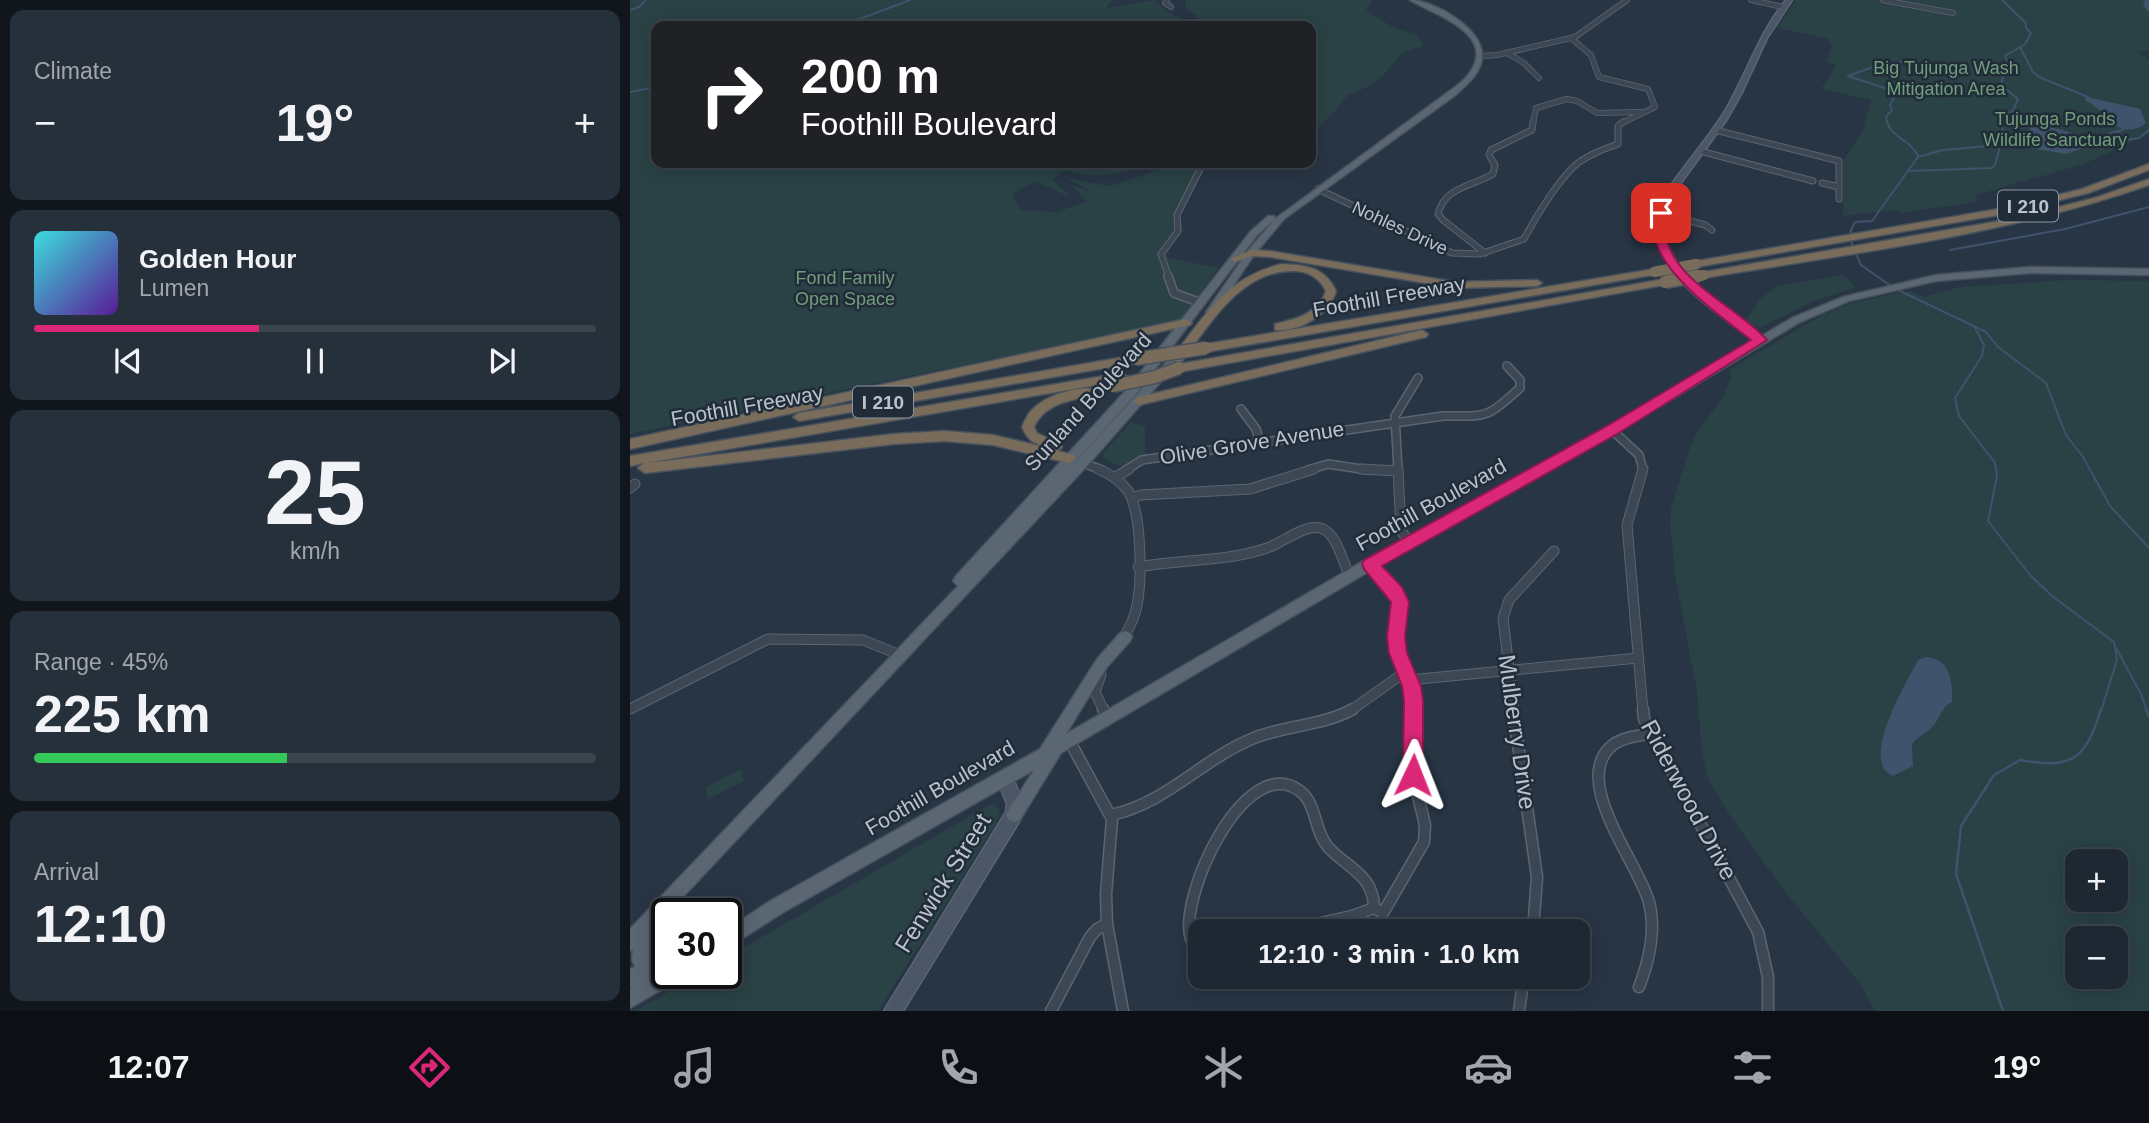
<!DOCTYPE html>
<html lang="en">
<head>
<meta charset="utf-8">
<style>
	:root { --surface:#1e2833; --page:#26303b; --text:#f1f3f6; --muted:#a1a6ac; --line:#3c444e; --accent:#db2777 }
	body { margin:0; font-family:Helvetica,sans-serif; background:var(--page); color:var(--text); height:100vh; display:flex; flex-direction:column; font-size:26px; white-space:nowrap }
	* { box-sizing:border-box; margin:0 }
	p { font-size:23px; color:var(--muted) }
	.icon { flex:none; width:38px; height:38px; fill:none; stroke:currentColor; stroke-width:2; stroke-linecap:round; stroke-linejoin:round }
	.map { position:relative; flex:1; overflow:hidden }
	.details { display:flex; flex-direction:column; gap:10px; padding:10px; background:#10161c; width:630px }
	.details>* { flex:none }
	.top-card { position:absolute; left:21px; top:21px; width:665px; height:147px; border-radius:14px; box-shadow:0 4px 18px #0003,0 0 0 2px var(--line); background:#202124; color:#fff; overflow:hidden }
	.controls { position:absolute; left:1435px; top:849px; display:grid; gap:14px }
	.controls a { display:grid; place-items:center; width:63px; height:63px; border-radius:14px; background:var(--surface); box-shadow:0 4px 18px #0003,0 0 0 2px var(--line); font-size:35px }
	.speed { position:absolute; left:21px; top:898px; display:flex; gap:14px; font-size:35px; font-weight:700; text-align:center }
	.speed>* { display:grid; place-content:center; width:91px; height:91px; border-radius:50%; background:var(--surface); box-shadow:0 4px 18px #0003,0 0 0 2px var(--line); line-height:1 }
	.speed .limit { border:4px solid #111; border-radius:10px; background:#fff; color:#111 }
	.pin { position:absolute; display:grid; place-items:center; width:60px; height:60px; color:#fff; margin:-30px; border-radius:14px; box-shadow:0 4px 10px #0006 }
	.me { position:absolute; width:77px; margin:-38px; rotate:2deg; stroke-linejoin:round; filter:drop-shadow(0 0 5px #0008) }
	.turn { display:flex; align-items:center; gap:24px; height:147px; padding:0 35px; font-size:32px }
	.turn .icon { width:91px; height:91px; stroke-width:2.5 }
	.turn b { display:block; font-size:49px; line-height:60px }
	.big { font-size:52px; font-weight:700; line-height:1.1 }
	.details .tile { flex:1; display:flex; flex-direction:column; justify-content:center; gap:10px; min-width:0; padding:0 24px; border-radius:14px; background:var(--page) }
	.details .dial { align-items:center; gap:0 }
	.dial b { font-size:91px; line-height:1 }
	.song { display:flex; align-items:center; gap:21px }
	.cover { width:84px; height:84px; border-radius:10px; background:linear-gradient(135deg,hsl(180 70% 55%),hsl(270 70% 35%)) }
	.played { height:7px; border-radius:4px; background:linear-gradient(90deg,var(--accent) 40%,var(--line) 40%) }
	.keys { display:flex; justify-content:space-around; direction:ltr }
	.heat { display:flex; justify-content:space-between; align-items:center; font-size:38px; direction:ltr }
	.charge { height:10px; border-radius:5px; background:linear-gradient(90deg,#34c759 45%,var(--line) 0) }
	.trip { position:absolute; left:558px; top:919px; width:402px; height:70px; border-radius:14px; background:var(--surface); box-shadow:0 4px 18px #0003,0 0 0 2px var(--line); font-weight:700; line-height:70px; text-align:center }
	.tabs { display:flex; height:112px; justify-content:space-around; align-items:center; background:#0c1014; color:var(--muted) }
	.tabs .icon { width:49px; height:49px }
	.tabs .selected { color:var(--accent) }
	.tabs b { font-size:32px; color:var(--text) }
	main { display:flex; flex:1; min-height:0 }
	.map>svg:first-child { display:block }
	.green { fill:#2a4245; fill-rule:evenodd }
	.water { fill:#3f536c }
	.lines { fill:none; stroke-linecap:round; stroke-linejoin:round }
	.stream-far1 { stroke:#3f536c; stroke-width:2 }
	.stream { stroke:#3f536c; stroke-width:2.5 }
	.river { fill:#3f536c; fill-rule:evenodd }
	.street-far4-casing { stroke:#5b6571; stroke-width:6 }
	.street-far3-casing { stroke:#5b6571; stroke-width:7 }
	.street-far2-casing { stroke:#5b6571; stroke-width:10 }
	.street-far1-casing { stroke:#5b6571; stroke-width:11 }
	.street-casing { stroke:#5b6571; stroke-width:13 }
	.secondary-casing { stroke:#5b6571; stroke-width:3 }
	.primary-casing { stroke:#46505d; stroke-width:3 }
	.highway-casing { stroke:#47525e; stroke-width:3 }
	.street-far4 { stroke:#3d4753; stroke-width:4.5 }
	.street-far3 { stroke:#3d4753; stroke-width:5 }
	.street-far2 { stroke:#3d4753; stroke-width:7 }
	.street-far1 { stroke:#3d4753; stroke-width:9 }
	.street { stroke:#3d4753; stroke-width:10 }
	.secondary { fill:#4b5666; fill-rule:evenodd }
	.primary { fill:#5b6673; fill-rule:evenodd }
	.highway { fill:#796c5a; fill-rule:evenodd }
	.highway-bridge-far1-casing { stroke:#47525e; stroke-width:11; stroke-linecap:butt }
	.highway-bridge-casing { stroke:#47525e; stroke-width:15; stroke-linecap:butt }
	.highway-bridge-far1 { stroke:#796c5a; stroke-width:10 }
	.highway-bridge { stroke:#796c5a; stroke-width:12 }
	.route { fill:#db2777; stroke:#8e194d; stroke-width:2 }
	.labels { text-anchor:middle; stroke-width:5; stroke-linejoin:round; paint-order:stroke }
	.far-park-label { font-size:18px; fill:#729d7b; stroke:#212c39 }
	.far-street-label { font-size:18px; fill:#bac2cd; stroke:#212c39 }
	.shield { fill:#212c39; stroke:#8c95a1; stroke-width:2 }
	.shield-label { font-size:19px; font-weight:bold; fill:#bac2cd }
	.street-label { font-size:21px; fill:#bac2cd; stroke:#212c39 }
	.near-street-label { font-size:24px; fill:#bac2cd; stroke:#212c39 }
</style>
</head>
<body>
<main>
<section class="details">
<div class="tile"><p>Climate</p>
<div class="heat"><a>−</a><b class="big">19°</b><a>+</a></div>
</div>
<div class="tile">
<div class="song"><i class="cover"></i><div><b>Golden Hour</b><p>Lumen</p></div></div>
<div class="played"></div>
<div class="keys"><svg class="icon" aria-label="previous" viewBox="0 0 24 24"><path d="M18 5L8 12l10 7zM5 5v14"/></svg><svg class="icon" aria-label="pause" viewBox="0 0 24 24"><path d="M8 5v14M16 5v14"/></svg><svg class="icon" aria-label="next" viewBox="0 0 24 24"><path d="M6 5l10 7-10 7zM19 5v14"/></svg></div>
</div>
<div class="tile dial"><b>25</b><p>km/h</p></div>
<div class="tile"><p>Range · 45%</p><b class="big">225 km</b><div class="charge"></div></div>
<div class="tile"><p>Arrival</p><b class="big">12:10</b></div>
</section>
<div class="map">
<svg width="1519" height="1011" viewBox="0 0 1519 1011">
	<rect width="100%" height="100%" fill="#283544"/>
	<!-- green -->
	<path class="green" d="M0,0H483L474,9L524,0L535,10L563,26H26V163H526C495,172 466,182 435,170L422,179L442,198L405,181L382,194L390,210L428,212L457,201L441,185L462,192L436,178L479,186L550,163H578L550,216L553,231L536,254L537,257L588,268L552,320L0,434Z
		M556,0H743L736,10L764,28L787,35L793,46L772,53L754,74L741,85L717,96L699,118L681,133V26H580L555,8Z
		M1166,0H1519V51H1507L1519,60V134L1454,164L1346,195L1347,202L1272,213L1268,210L1213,216V161L1233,130L1241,100L1191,89L1207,65L1196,62L1202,45L1199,44L1200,39L1147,28Z
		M1213,275L1226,287L1182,302L1129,328L1117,323L1116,319L1128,303L1126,302L1148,286Z
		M1438,280L1519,281V1011H1245L1230,983L1155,892L1099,814L1079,781L1072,753L1067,692L1046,581L1040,525L1041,508L1061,445L1067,432L1093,397L1102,375L1099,370L1192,315L1219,304L1272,292L1280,291L1294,297L1330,287ZM1447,861H1486V900H1447ZM1447,938H1486V976H1447Z
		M501,422L515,426V451L518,456L490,466L473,458L474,452Z
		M111,769L114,781L78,799L76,787Z
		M362,803L370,809L366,823L248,1011H5L70,973H96V958Z"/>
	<!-- water -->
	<path class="water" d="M1458,97L1510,109L1516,123C1502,135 1486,129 1472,116L1471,111L1454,99Z
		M1398,121L1464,139L1465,144L1436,154L1395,147L1388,142V139L1400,134V129L1394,125Z
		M1295,657C1320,658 1323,681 1322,702C1311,708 1311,716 1304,725C1298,733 1288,735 1282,744L1283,766L1263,776C1228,762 1277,682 1288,660Z"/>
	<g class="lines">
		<!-- stream-far1 -->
		<path class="stream-far1" d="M0,10L9,7L16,0
			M202,26L216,24L280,0
			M1390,47L1403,72L1409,77L1458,97
			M1273,62L1251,64L1218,76L1267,92L1260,105L1262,110L1256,117C1259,139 1280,138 1288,156
			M0,92L26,87
			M1489,133L1496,140L1509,138L1519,130
			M1464,139L1494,129
			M1280,171L1361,168L1365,165L1370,147
			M1222,247L1221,230L1225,222L1242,221L1288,157L1313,150L1371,145L1374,134L1369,118L1383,111L1388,99L1371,85L1375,69L1380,66L1375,56L1395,44L1401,33L1396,28V23L1372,0
			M1320,250L1435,229L1519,207
			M1225,252L1231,265L1261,286
			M1268,290L1356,332L1368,347L1416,383L1436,435L1453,457L1480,506L1519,548
			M1344,326L1354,345L1352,356L1325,398L1329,416L1365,463L1367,476L1358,521L1400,575L1422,596L1484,642L1487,660L1471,711
			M1485,646L1511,694L1517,711"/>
		<!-- stream -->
		<path class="stream" d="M1516,709L1519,717
			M1373,1011L1326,874L1331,826L1364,775L1390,760C1442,769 1455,761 1471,709"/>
		<!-- river -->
		<path class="river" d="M1515,0H1519V12L1513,6Z"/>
		<!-- street-far4 casing -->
		<g class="street-far4-casing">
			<path id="street-far4" d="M537,0L535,3L541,7
				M1121,0L1153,7
				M1253,0L1323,13
				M941,38L961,55L969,77L1018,89L1025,107L990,124
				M877,53L894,63L909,78
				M851,56L867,55L945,37L997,0
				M903,124L906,108L937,99L947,101L967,113L1011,112"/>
		</g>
		<!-- street-far3 casing -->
		<g class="street-far3-casing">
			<path id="street-far3" d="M1085,130L1209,161V199
				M1070,151L1183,181
				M1192,183L1209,187
				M688,189L822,253L850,254L894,239C905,218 930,177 948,163C960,154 974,149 988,144V126L993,122
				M1031,213L1075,225L1082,230
				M855,253L813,220L808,214C814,187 843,186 863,174L865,165L859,155L861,150L902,130L903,122
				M539,278L531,254L548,231L547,215L573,163"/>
		</g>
		<!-- street-far2 casing -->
		<g class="street-far2-casing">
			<path id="street-far2" d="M538,276L544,293L571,303
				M611,409L626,429L630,442
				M982,430L1009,455L1013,470
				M450,462L472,470
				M496,470L512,460L813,416C859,416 855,419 890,388V380L877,366
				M678,470L698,464L738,470
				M768,470L765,416L788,378"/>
		</g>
		<!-- street-far1 casing -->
		<g class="street-far1-casing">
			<path id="street-far1" d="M468,469C480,474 491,481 498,491C512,513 512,580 507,605C505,618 499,629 492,640
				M731,469L768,471
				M768,469L771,531L780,542
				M1013,469L997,525L1013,711
				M484,478L499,469
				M0,488L5,484
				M502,498L511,495L620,489L684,469
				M740,564L766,592L770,602L767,643L772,664L782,686L785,711
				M508,567C551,559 596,562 637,548C653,543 676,522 693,529C707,535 713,563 720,576
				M471,675L465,692L474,711
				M779,680L1008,658
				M0,709L138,639L233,640L270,655
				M720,711L775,672
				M884,711L873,618L879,600L924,551"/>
		</g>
		<!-- street casing -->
		<g class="street-casing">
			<path id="street" d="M473,709L477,717
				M883,709L907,877L903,931
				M1013,709L1014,719L1128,932L1138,977V1011
				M439,740L482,819L476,894L477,924L493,1011
				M481,815C537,803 572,759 624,738C656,725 693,726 723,709
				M744,908L753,913L794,842L795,825L783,775L784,709
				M655,931L722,916L744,908
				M570,952C567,948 562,944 561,939C547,899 615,750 670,791C687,804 684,831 698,847C717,868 744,875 744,908
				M1009,987C1019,961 1026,929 1019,902C1008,862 938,778 984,744C993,737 1009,736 1020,733
				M421,1011L460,937L467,929L477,924
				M889,1011L894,976"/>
		</g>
		<!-- secondary casing -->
		<g class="secondary-casing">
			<path id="secondary" d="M1156,0H1162L1137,38L1111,94L1097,119L1045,191C1040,200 1035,210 1034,221C1029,268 1100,315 1134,338L1135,340L1130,343C1120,339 1112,332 1103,325C1071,302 1028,269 1025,226C1024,214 1031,201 1037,191C1056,162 1081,136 1098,106C1118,70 1130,32 1156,0Z
				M375,771L381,773L393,804L390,820L273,1011H254L376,812L377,804L367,778L369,773Z"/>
		</g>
		<!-- primary casing -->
		<g class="primary-casing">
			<path id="primary" d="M780,0C804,0 856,30 852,58C851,73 837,84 827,94L654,219L624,255L584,314H578L576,312L618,251L644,220L627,235L507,393L411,500L550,347H558V351L457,466L37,914L31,922L32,924L22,945L20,956L23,958L37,951V973H53L50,979L0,1008V989L4,986L0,988V969L5,967L2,960L3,949L0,951V929L328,586L323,581L325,577L499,387L621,231L638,216H644L645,219L821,90C827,86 833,81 838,75C870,34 804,15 780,0Z
				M1400,267L1519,269V275L1400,273L1306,281L1219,301L1170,322L986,433L745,568L431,753L390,820L384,822L378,820L376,814L404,770L152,913L96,949V930L140,901L410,749L467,659L490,633L495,631L500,633L502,637L500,641L477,667L436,734L735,560L978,427L1162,318L1213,297L1306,275Z"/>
		</g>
		<!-- highway casing -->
		<g class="highway-casing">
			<path id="highway" d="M1519,164V170L1458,193L1374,214L1067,267L1062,264L1067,261L1374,208L1452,189Z
				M1519,179V185C1378,235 1222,253 1074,278L1069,275L1074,272L1387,218L1468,197Z
				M621,250L640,251L825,282L907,280L912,283L907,286L825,288L640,257L622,256L605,262L600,259Z
				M652,264C676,265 695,267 706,291C699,315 670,332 645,330V324C666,319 688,314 696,291C690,279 680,272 666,271C612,268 581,323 552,361H544V355C577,313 597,277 652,264Z
				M1024,269L1028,270V274L576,352L570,348L576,344Z
				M1035,279L1039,280V284L549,372L543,368L549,364Z
				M556,319L562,323L560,325L0,449V439Z
				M792,330L798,334L796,337L509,405L503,401L509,397Z
				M506,355L510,356V362L169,421L163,417L169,413Z
				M492,373L498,377L496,380L17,463L264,434L314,431L363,435L414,447C402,442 397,439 392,427C395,420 398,413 404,408C416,396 446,386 462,389L464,392L462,395C440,401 415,403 404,427L407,433L430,444L432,447L428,451L444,455L446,458L439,463L363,445L314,441L264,444L15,473L8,468L14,463L0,466V456Z"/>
		</g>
		<!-- street-far4 -->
		<use href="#street-far4" class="street-far4"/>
		<!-- street-far3 -->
		<use href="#street-far3" class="street-far3"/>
		<!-- street-far2 -->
		<use href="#street-far2" class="street-far2"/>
		<!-- street-far1 -->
		<use href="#street-far1" class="street-far1"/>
		<!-- street -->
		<use href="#street" class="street"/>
		<!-- secondary -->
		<use href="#secondary" class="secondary"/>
		<!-- primary -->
		<use href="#primary" class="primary"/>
		<!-- highway -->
		<use href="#highway" class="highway"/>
		<!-- highway-bridge-far1 casing -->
		<g class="highway-bridge-far1-casing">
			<path id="highway-bridge-far1" d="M1024,272L1067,264
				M1058,278L1074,275"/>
		</g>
		<!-- highway-bridge casing -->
		<g class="highway-bridge-casing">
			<path id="highway-bridge" d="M1035,282L1068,276
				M506,359L576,348
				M483,386L525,377L549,368"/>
		</g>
		<!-- highway-bridge-far1 -->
		<use href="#highway-bridge-far1" class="highway-bridge-far1"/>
		<!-- highway-bridge -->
		<use href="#highway-bridge" class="highway-bridge"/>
	</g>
	<!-- route -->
	<path class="route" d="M1027,211L1036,213C1024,275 1105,303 1137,340L987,434L752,566L772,587L779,602L775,637L777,653L791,686L793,701V775L790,782L783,785L776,782L773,775L774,701L772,686L759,653L757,637L761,602L734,569L732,564L734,560L977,426L1121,340C1090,315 1005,259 1027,211Z"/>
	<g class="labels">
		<!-- far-park labels -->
		<g class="far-park-label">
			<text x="1316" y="74">Big Tujunga Wash<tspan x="1316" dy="21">Mitigation Area</tspan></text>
			<text x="1425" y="125">Tujunga Ponds<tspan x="1425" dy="21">Wildlife Sanctuary</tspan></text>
			<text x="215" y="284">Fond Family<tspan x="215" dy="21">Open Space</tspan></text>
		</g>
		<!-- far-street labels -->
		<g class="far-street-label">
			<text transform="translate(770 228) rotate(25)" y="6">Nohles Drive</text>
		</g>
		<!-- shield labels -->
		<g class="shield">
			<rect x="1368" y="190.5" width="60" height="31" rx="5"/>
			<rect x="223" y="386.5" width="60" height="31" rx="5"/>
		</g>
		<g class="shield-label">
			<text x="1398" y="213">I 210</text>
			<text x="253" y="409">I 210</text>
		</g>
		<!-- street labels -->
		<g class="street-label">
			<text transform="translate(759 297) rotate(-10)" y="7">Foothill Freeway</text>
			<text transform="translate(458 402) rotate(-48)" y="7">Sunland Boulevard</text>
			<text transform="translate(117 406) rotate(-10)" y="7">Foothill Freeway</text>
			<text transform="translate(622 443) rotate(-9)" y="7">Olive Grove Avenue</text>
			<text transform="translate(801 505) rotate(-29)" y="7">Foothill Boulevard</text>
			<text transform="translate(310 788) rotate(-30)" y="7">Foothill Boulevard</text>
		</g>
		<!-- near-street labels -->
		<g class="near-street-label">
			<text transform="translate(887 732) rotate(82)" y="8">Mulberry Drive</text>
			<text transform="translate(1059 800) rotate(62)" y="8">Riderwood Drive</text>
			<text transform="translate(313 883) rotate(-58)" y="8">Fenwick Street</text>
		</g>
	</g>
</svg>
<div class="controls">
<a>+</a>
<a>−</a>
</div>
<div class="speed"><div class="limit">30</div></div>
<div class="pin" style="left:1031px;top:213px;background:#d93025"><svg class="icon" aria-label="arrive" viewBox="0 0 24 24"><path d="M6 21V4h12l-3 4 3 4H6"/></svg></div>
<svg class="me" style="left:783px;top:775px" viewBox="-20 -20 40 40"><path d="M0-17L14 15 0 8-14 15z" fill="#db2777" stroke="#fff" stroke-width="4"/></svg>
<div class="trip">12:10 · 3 min · 1.0 km</div>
<div class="top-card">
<div class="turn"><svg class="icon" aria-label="right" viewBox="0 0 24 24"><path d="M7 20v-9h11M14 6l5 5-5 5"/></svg><div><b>200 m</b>Foothill Boulevard</div></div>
</div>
</div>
</main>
<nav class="tabs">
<b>12:07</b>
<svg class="icon selected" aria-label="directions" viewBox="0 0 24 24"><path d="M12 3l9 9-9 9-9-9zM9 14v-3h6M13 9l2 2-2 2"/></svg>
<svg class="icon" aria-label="music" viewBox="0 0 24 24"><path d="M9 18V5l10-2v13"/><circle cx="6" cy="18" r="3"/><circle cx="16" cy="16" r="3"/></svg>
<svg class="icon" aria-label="phone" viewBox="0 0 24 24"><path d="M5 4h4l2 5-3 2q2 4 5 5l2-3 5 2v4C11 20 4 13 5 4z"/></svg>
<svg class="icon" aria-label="climate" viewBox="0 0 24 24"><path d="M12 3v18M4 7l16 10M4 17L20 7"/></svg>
<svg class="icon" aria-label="car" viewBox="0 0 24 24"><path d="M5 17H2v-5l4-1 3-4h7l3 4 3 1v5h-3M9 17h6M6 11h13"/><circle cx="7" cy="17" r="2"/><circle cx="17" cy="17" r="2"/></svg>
<svg class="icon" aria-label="filters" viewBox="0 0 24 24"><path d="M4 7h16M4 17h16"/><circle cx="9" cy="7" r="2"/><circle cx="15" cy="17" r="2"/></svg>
<b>19°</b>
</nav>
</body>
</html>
